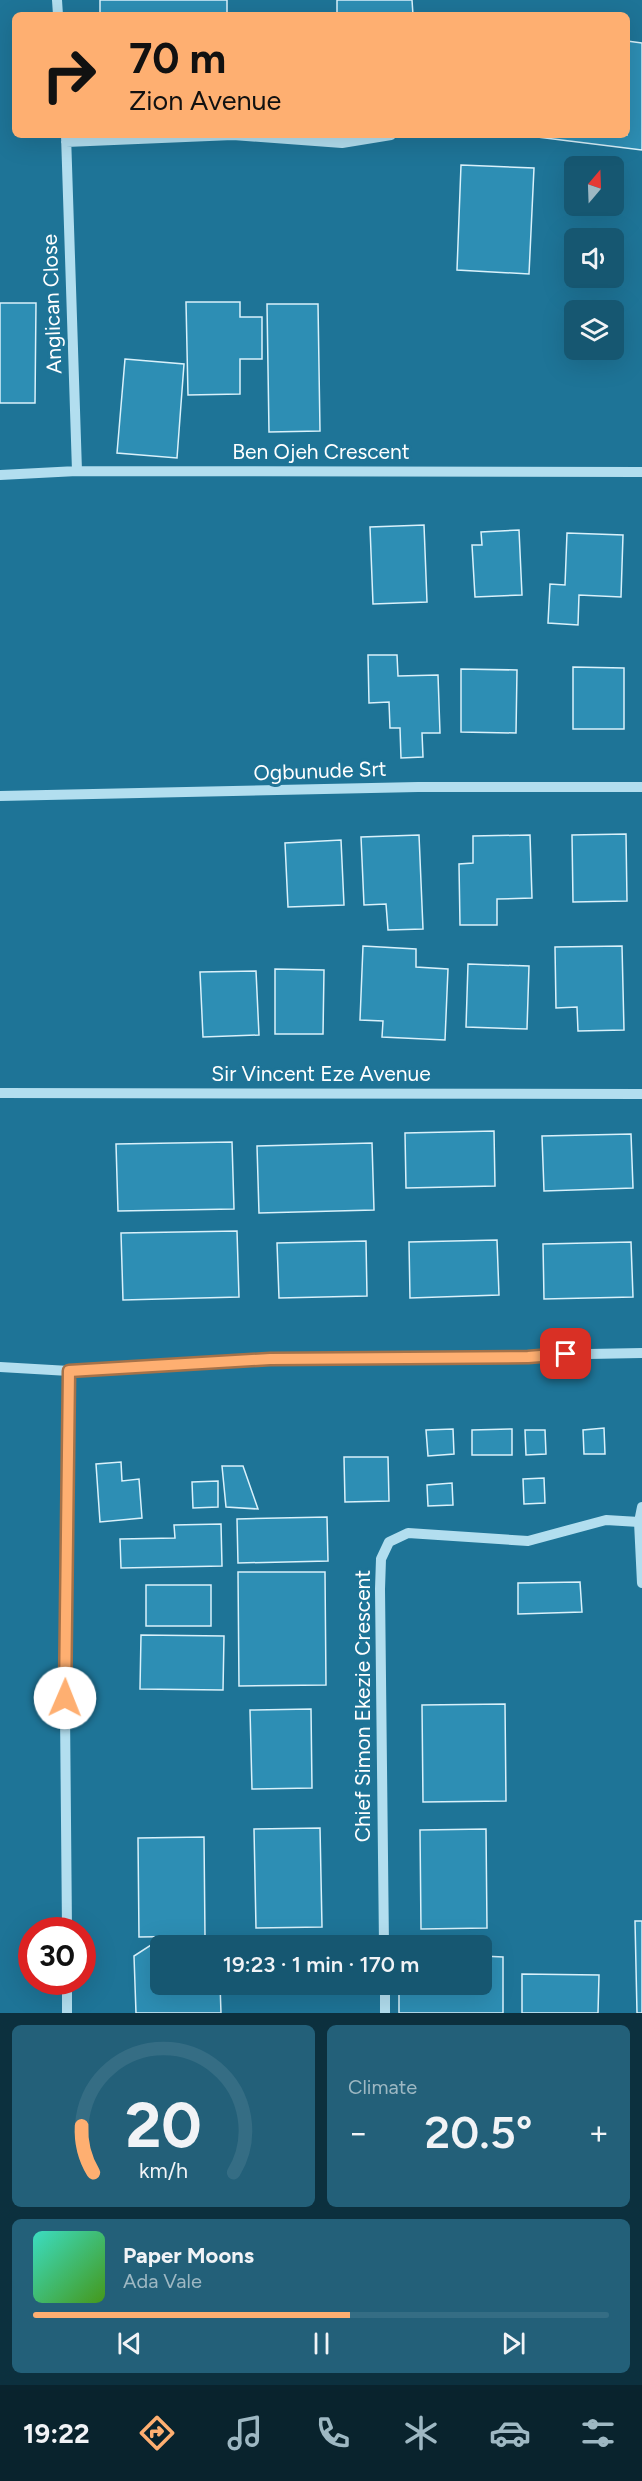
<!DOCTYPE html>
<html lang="en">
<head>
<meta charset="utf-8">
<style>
	:root { --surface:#165771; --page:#236079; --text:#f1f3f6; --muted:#9eb8c3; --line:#356d84; --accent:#feaf71 }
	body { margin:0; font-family:Figtree,sans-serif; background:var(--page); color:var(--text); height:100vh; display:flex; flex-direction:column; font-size:22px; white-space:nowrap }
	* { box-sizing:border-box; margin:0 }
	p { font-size:20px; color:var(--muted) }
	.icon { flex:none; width:33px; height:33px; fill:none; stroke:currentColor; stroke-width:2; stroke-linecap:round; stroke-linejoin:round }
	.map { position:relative; height:2013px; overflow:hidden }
	.details { display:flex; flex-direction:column; gap:12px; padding:12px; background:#0c303e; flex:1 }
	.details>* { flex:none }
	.hud { position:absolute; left:12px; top:12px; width:618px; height:126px; border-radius:9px; box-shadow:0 6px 24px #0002; background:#feaf71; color:#111; overflow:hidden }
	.needle { width:39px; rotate:19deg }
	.buttons { position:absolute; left:564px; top:156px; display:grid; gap:12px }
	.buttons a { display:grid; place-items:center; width:60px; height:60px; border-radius:9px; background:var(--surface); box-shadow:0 6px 24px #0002; font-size:30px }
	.speed { position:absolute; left:18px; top:1917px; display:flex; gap:12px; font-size:30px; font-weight:700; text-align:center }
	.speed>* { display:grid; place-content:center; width:78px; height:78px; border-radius:50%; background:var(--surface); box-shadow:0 6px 24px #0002; line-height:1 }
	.speed .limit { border:9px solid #d22; background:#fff; color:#111 }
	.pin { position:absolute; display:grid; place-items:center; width:51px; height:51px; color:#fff; margin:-26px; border-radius:12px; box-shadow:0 3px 9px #0006 }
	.me { position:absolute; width:66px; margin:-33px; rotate:1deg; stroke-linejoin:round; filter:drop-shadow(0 0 4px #0008) }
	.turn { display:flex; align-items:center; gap:21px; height:126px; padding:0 18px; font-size:27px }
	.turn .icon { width:78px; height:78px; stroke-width:2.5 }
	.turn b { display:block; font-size:42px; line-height:51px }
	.big { font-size:45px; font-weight:600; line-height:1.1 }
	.details .tile { flex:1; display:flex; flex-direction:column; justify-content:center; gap:9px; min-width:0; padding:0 21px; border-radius:9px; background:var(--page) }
	.details .dial { align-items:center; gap:0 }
	.dial svg { height:156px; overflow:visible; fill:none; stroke:var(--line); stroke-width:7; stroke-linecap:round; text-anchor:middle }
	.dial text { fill:var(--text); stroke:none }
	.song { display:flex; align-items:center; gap:18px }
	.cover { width:72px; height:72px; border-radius:9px; background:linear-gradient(135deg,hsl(170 70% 55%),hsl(100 70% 35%)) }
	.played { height:6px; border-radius:3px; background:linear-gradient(90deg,var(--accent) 55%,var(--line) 55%) }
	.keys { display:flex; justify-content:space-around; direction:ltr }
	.heat { display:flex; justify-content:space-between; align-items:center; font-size:33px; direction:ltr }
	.details .tiles { flex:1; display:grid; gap:12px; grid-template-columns:1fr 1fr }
	.tile:last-child { grid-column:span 2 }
	.trip { position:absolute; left:150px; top:1935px; width:342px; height:60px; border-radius:9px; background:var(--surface); box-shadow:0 6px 24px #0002; font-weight:600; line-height:60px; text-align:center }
	.tabs { display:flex; height:96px; justify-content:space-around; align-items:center; background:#09232d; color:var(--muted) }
	.tabs .icon { width:42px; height:42px }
	.tabs .active { color:var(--accent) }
	.tabs b { font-size:27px; color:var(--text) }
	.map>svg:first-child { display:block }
	.building { fill:#2d8eb4; stroke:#d9f1fb; stroke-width:1.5 }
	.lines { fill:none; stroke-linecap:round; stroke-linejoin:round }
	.minor { stroke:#b2deef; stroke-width:10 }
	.route-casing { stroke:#a57249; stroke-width:15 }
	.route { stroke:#feaf71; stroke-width:10 }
	.labels { text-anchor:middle; stroke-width:6; stroke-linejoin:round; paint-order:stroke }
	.street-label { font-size:21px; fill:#fff; stroke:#1e7497 }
</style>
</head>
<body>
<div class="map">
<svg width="642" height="2013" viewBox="0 0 642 2013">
	<rect width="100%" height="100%" fill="#1e7497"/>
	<!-- building -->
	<path class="building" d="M100,0H227V15H100Z
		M337,0H412L413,15H337Z
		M627,41L642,43V150L521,135H627Z
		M461,165L534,168L529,274L457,270Z
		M186,302H240V317H262V359H240V394L188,395Z
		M0,303H36L35,403H0Z
		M267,304H318L320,431L269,432Z
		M125,359L184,364L177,458L117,453Z
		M424,525L427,602L373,604L370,527Z
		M519,530L522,595L475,597L472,545H482L481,532Z
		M567,533L623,535L621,597L579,595L578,625L548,623L550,584L565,585Z
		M368,655H397L398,676L438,675L440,733H422L423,757L401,758L400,728H390L389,702L369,703Z
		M573,667L624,668V729H573Z
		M461,669L517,670L516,733L461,732Z
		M626,834L627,901L573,902L572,835Z
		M419,835L423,929L388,930L386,904L364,905L361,837Z
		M530,835L532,898L497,899V925H460L459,864L473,863V836Z
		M341,840L344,905L288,907L285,843Z
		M363,946L416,949V967L448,969L445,1040L382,1037L383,1021L360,1020Z
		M622,946L624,1030L578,1031L577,1007L556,1008L555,947Z
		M468,964L529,966L527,1029L466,1027Z
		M275,969L324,970L323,1034H275Z
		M256,971L259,1035L203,1037L200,972Z
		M494,1131L495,1186L406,1188L405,1133Z
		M631,1134L633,1188L544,1191L542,1136Z
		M232,1142L234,1209L118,1211L116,1144Z
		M372,1143L374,1210L259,1213L257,1146Z
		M237,1231L239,1297L123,1300L121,1233Z
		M497,1240L499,1295L410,1298L409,1242Z
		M366,1241L367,1296L279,1298L277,1243Z
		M631,1242L633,1297L544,1299L543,1244Z
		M604,1428L605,1454H584L583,1430Z
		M453,1429L454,1454L428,1456L426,1430Z
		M512,1429V1455H472V1430Z
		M525,1430H545L546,1454L526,1455Z
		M344,1457H388L389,1501L345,1502Z
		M121,1462L122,1481L139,1479L142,1518L100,1522L96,1464Z
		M222,1466H243L258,1509L226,1507Z
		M544,1478L545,1503L524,1504L523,1479Z
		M218,1481V1507L193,1508L192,1482Z
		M452,1483L453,1505L428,1506L427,1485Z
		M327,1517L328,1561L238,1563L237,1519Z
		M221,1524L222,1566L121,1568L120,1539L175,1538L174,1525Z
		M238,1572H325L326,1685L239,1686Z
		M580,1582L582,1612L518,1614V1583Z
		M146,1585H211V1626H146Z
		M141,1635L224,1636L223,1690L140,1689Z
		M505,1704L506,1801L423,1802L422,1705Z
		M311,1709L312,1788L252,1789L250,1710Z
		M320,1828L322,1927L256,1928L254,1829Z
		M486,1829L487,1928L421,1929L420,1830Z
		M204,1837L205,1936L139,1937L138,1838Z
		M635,1921H642V2013H637Z
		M218,1943V1946H160V1984H220L221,2013H136L134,1956L151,1945Z
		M482,1956L503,1957V2013H399V1984H482Z
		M522,1974L599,1975L598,2013H522Z"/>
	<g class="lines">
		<!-- minor -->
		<path class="minor" d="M57,0L58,15
			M66,135L77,471
			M66,142L233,135L342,143L391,135
			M0,475L77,471L642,472
			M0,796L418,787H642
			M0,1093L642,1094
			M0,1367L69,1371L270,1360L642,1353
			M642,1507L639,1522L642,1583
			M67,1930L65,1712L69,1371
			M384,1946L380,1589L381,1559L389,1542L408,1533L528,1541L606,1520L639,1522
			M67,1982V2013
			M385,1984V2013"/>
	</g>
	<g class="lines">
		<!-- route casing -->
		<g class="route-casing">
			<path id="route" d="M65,1698L69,1371L270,1359L528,1357L566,1354"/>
		</g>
		<!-- route -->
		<use href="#route" class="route"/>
	</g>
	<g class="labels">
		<!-- street labels -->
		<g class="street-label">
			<text transform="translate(52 304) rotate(-92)" y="7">Anglican Close</text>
			<text x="321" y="459">Ben Ojeh Crescent</text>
			<text transform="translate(320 771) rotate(-2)" y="7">Ogbunude Srt</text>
			<text x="321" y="1081">Sir Vincent Eze Avenue</text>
			<text transform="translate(363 1706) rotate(-90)" y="7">Chief Simon Ekezie Crescent</text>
		</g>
	</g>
</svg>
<div class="buttons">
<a><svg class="needle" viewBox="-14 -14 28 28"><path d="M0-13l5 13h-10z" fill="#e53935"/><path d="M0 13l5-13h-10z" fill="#9eb8c3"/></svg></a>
<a><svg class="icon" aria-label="sound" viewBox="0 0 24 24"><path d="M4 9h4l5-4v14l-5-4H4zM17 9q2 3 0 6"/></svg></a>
<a><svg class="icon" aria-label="layers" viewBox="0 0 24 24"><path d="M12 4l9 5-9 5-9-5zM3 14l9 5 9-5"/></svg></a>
</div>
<div class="speed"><div class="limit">30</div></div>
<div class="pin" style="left:566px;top:1354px;background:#d93025"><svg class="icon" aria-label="arrive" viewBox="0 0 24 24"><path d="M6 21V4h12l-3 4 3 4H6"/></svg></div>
<svg class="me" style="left:65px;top:1698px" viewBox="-20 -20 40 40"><circle r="19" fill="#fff"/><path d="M0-13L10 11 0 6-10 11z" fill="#feaf71"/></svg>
<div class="trip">19:23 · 1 min · 170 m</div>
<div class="hud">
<div class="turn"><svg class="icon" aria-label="right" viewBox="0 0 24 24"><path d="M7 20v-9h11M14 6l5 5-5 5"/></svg><div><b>70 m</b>Zion Avenue</div></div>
</div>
</div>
<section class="details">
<div class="tiles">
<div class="tile dial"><svg viewBox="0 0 100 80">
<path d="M14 69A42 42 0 1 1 86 69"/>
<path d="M14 69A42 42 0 0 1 8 45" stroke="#feaf71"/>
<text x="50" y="56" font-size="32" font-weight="700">20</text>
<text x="50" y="72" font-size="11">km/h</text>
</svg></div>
<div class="tile"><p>Climate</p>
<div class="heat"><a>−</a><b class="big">20.5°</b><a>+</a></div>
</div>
<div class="tile">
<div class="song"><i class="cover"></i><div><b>Paper Moons</b><p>Ada Vale</p></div></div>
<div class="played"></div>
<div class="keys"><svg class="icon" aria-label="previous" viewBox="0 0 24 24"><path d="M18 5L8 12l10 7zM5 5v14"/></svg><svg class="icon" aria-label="pause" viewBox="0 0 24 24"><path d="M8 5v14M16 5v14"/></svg><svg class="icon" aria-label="next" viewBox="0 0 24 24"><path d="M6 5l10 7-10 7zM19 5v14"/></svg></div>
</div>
</div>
</section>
<nav class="tabs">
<b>19:22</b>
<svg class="icon active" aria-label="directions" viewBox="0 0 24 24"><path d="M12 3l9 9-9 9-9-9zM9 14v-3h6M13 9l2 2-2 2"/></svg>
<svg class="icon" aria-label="music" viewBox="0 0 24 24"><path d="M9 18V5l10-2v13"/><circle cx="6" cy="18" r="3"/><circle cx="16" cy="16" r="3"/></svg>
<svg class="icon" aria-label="phone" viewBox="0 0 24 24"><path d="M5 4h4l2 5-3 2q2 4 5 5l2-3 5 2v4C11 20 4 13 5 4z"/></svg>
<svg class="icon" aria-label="climate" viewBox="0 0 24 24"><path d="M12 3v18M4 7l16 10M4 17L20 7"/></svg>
<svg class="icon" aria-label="car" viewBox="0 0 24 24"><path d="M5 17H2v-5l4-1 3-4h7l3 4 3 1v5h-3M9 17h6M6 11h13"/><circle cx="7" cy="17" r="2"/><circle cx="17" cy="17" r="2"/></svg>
<svg class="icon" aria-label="filters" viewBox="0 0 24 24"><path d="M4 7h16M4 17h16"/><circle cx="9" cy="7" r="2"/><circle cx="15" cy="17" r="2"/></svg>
</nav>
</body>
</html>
